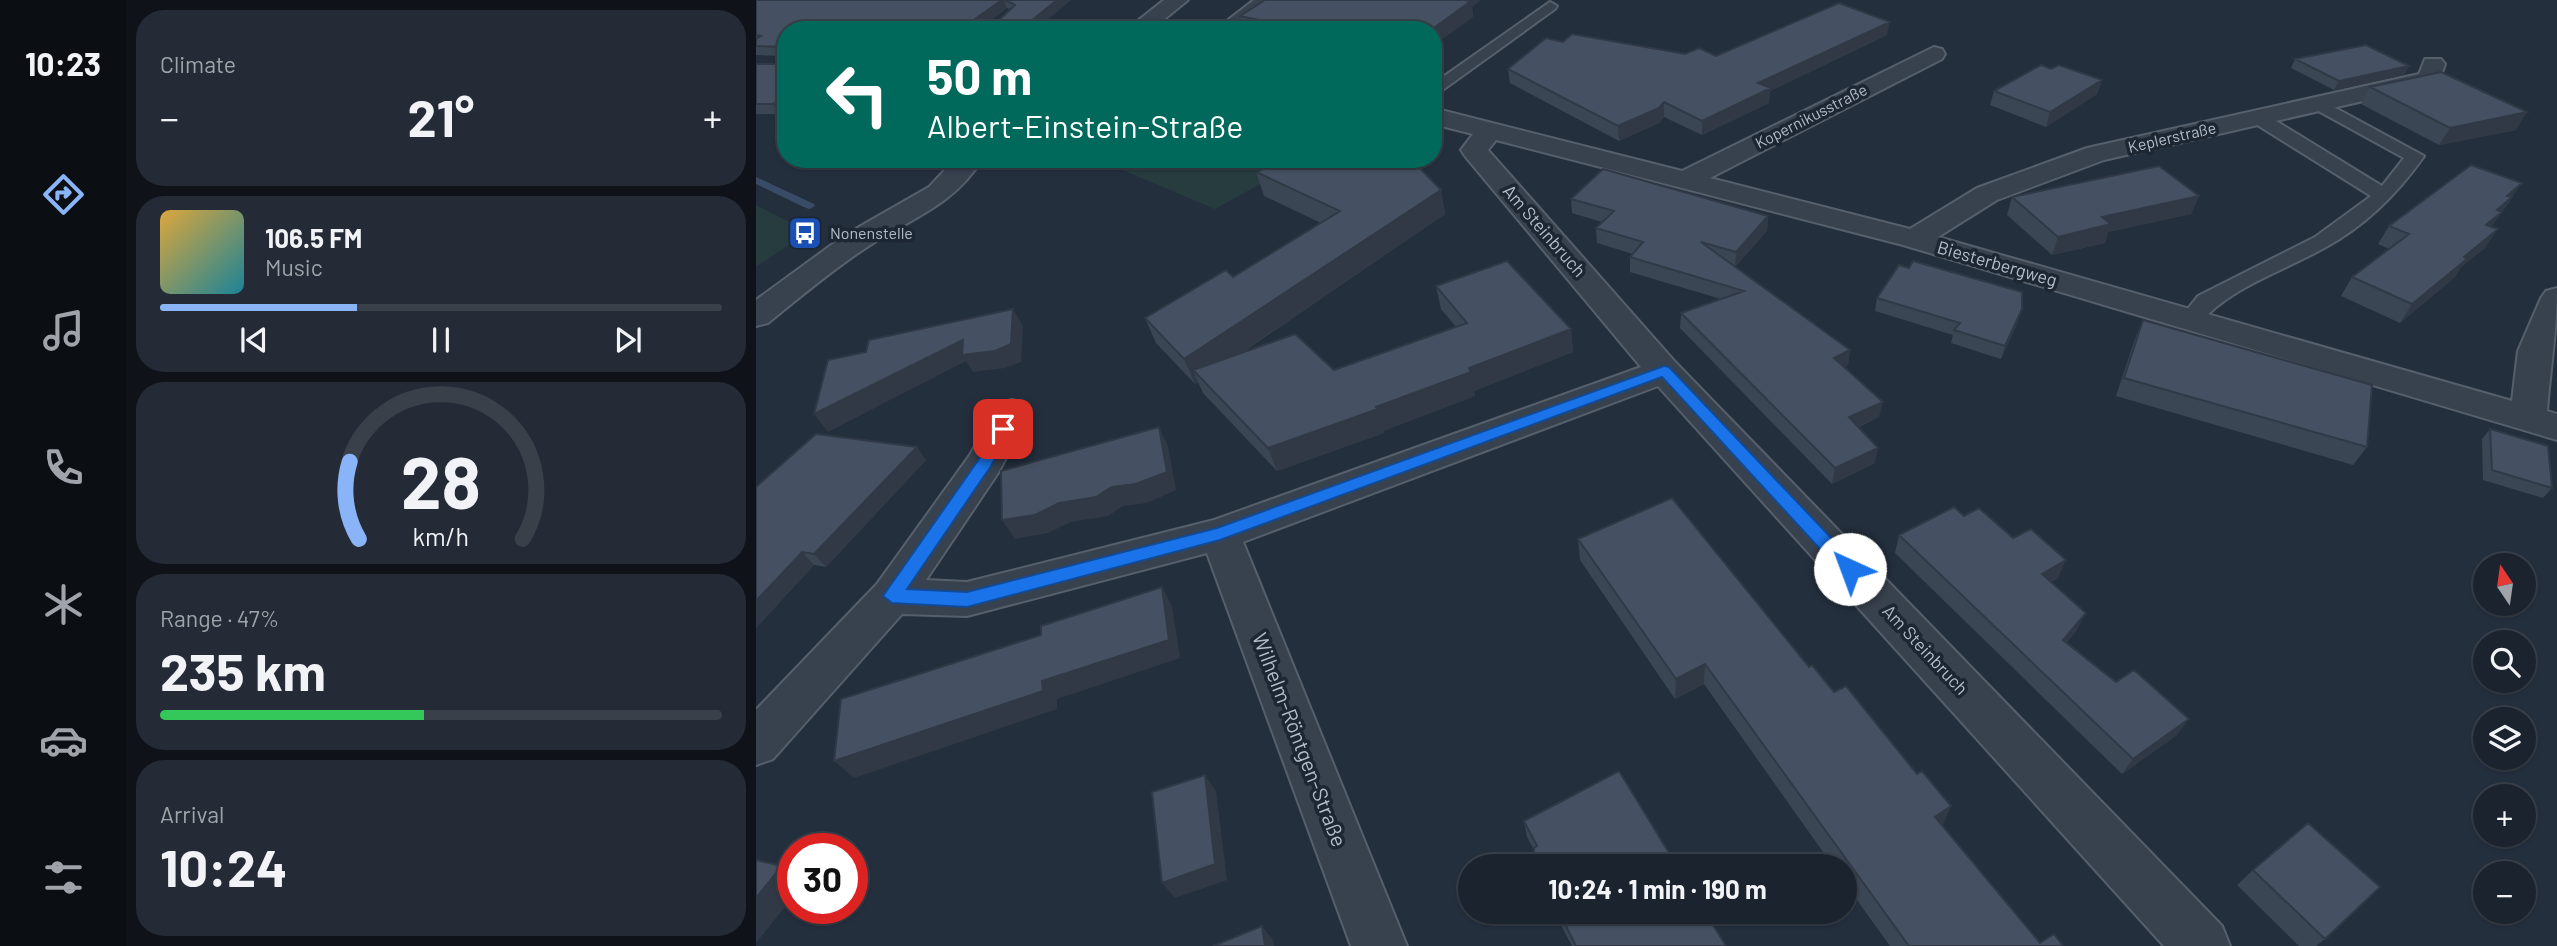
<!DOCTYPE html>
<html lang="en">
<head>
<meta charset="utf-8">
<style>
	:root { --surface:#1b232e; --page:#242b36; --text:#f1f3f6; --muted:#a0a4aa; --line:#39404a; --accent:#8ab4f8 }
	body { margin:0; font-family:Barlow,sans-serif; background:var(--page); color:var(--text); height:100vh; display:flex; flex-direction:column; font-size:26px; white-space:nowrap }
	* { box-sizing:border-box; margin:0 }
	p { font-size:23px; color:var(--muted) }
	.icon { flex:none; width:38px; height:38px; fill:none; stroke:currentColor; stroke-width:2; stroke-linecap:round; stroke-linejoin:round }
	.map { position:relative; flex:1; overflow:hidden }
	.panel { display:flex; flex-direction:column; gap:10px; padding:10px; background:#0f1319; width:630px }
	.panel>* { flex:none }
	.guide { position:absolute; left:21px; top:21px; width:665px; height:147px; border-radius:28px; box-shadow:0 2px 5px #0004,0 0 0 2px var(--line); background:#00695c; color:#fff; overflow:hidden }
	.needle { width:46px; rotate:347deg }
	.controls { position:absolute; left:1717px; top:553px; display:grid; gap:14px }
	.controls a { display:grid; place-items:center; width:63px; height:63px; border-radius:50%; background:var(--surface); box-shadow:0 2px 5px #0004,0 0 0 2px var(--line); font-size:35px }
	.speed { position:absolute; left:21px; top:833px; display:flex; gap:14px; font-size:35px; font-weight:700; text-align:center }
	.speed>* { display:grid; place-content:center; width:91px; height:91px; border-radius:50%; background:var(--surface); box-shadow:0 2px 5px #0004,0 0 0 2px var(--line); line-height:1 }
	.speed .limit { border:10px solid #d22; background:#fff; color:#111 }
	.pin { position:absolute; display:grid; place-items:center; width:60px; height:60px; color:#fff; margin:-30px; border-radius:14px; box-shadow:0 4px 10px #0006 }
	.me { position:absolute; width:77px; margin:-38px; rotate:317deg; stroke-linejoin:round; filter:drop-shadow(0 0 5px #0008) }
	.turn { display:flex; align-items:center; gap:24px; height:147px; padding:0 35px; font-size:32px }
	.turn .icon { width:91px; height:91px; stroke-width:2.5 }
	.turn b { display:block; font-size:49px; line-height:60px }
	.big { font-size:52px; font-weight:700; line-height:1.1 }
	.panel .widget { flex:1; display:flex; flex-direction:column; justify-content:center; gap:10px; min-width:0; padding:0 24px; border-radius:28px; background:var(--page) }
	.panel .dial { align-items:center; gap:0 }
	.dial svg { height:182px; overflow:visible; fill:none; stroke:var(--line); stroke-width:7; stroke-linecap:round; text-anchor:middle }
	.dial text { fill:var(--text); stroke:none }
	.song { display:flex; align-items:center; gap:21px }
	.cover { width:84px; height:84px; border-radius:10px; background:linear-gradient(135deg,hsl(40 70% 55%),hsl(190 70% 35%)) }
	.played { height:7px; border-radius:4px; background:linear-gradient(90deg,var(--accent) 35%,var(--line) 35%) }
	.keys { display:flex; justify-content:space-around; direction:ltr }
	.heat { display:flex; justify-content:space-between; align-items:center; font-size:38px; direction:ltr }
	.charge { height:10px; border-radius:5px; background:linear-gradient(90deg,#34c759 47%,var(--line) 0) }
	.trip { position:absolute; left:702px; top:854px; width:399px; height:70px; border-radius:35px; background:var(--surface); box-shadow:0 2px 5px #0004,0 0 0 2px var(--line); font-weight:700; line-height:70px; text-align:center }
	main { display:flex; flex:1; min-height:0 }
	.dock { display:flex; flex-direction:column; width:126px; justify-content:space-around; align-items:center; background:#0b0e12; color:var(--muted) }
	.dock .icon { width:49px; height:49px }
	.dock .active { color:var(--accent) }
	.dock b { font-size:32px; color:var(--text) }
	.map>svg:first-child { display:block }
	.green { fill:#263c3f }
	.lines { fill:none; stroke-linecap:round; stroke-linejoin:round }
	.stream { fill:#394c67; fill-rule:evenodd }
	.service-casing { stroke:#565f6c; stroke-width:4 }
	.minor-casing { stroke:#565f6c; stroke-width:4 }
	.tertiary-casing { stroke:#565f6c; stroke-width:4 }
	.service { fill:#38414e; fill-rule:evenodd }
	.minor { fill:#38414e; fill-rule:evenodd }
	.tertiary { fill:#38414e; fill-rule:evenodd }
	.wall { fill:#3b4654; fill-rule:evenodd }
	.shaded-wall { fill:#303945 }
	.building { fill:#455162; stroke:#303945; stroke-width:2 }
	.route { fill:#1a73e8; stroke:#114b97; stroke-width:2 }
	.labels { text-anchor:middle; stroke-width:7; stroke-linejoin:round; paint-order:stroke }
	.far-street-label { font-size:16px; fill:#b4bcc9; stroke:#1d2633 }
	.far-poi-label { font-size:16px; fill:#b4bcc9; stroke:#1d2633; text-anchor:start }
	.street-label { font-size:18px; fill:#b4bcc9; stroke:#1d2633 }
	.near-street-label { font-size:21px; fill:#b4bcc9; stroke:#1d2633 }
</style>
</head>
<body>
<main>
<nav class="dock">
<b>10:23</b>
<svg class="icon active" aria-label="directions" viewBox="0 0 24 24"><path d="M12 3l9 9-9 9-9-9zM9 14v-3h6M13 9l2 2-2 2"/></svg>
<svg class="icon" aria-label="music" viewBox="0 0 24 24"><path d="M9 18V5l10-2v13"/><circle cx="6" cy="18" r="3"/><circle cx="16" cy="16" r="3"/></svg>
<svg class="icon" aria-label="phone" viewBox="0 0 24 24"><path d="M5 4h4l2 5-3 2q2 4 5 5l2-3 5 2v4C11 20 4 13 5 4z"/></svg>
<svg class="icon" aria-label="climate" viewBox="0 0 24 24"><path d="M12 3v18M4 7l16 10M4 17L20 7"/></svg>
<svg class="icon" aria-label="car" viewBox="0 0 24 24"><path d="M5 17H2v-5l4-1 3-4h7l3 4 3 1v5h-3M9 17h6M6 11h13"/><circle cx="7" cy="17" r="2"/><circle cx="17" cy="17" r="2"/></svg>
<svg class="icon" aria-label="filters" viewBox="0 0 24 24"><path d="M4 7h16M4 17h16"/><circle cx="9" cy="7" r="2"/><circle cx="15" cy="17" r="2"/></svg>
</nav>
<section class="panel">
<div class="widget"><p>Climate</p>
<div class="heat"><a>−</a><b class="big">21°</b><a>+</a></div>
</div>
<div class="widget">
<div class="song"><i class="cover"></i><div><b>106.5 FM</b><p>Music</p></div></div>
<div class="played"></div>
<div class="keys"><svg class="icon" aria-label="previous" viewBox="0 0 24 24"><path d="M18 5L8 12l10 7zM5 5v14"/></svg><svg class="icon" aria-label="pause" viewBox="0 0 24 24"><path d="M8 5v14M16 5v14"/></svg><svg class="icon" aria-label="next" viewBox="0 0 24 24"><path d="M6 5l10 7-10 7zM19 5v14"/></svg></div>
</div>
<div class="widget dial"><svg viewBox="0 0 100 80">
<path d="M14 69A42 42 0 1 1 86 69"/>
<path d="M14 69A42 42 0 0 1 10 35" stroke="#8ab4f8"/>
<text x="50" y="56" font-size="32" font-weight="700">28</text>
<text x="50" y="72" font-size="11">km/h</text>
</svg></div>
<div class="widget"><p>Range · 47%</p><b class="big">235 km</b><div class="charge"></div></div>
<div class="widget"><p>Arrival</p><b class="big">10:24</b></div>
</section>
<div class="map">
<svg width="1801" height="946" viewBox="0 0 1801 946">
	<rect width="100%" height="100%" fill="#242f3e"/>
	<!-- green -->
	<path class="green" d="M340,159H550L459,209Z
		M0,205L45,228L37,234L46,236L0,267Z"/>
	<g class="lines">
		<!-- stream -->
		<path class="stream" d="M0,177L58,204L59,206L54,209L50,208L0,184Z"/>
		<!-- service casing -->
		<g class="service-casing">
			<path id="service" d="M498,0H514L476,30H459Z
				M794,2L801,6L799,9L677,97V84Z
				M1563,99L1668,156C1642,193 1610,225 1570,247C1528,271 1473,287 1442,325H1426L1423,320L1442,296L1559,237L1615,196L1495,121L1492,117L1495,113H1507L1626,186L1648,158L1557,108L1555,104L1557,100Z"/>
		</g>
		<!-- minor casing -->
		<g class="minor-casing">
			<path id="minor" d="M1178,47L1186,49L1189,54L1186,59L954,178L1154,229L1221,188L1331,148L1663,74L1669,59H1685L1689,64L1682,84L1348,160L1241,200L1182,237L1756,401L1762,351L1785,298L1790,291L1801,288C1801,330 1794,370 1791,411L1801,414V440L1147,245L740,140L732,150L920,363L1466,926L1474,946H1408L902,386L487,542L651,946H595L451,553L211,616L146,614L17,759L0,765V710L121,584L214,455L243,403L256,400L269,403L274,412L242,473L170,580L211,582L458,520L885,367L709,156L705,150L717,134L677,124V108L926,171Z"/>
		</g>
		<!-- tertiary casing -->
		<g class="tertiary-casing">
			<path id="tertiary" d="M408,0H432L395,30H370Z
				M199,159H226C199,205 153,219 111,247C76,270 44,297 12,323L0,326V300L89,235L173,187Z"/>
		</g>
		<!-- service -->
		<use href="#service" class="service"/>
		<!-- minor -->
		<use href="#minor" class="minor"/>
		<!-- tertiary -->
		<use href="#tertiary" class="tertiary"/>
	</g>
	<!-- wall -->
	<path class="wall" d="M0,0H315L279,30H30V110L24,114H0V64H26V56L0,55ZM251,8L254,9L240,23H231Z
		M716,7L717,17L677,30H488L484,16Z
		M1131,35L1014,91L1013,103L946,135L908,117L903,123L863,141L754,83L752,69L807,42L929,54L960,56Z
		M1539,59L1653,66L1648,75L1578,90L1535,68Z
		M1295,69L1346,80L1341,94L1290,127L1234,105L1238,91Z
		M1614,87L1760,130L1683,145L1605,104Z
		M500,172L685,190L689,214L484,354L578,370L700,327L685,309L680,286L815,329L817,352L718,391L719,396L627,431L628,433L521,471L447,393L442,382L439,384L400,343L389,318L477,277L565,223L508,196Z
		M1443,196L1435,214L1352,232L1349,243L1296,255L1251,215L1256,197Z
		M815,199L1012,216L1011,231L979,267L1094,350L1092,365L1088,367L1123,417L1103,427L1119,463L1076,484L924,328L925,313L965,299L874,272V257L877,254L841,243L840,228L846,222L816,213Z
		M1754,201L1735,227L1729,248L1705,267L1699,277L1644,323L1585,296L1596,277L1633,249L1622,244L1633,226Z
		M1121,298L1262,322L1245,359L1195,343L1197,335L1119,311Z
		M1387,320L1611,447L1597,465L1360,396L1379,339Z
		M1734,429L1796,488L1787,498L1727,480L1726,439Z
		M170,460L70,567L58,565L0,628V487Z
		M1143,535L1302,578L1295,582L1321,630L1311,642L1421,735L1366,774L1139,553Z
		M822,539L1053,667L1078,692L1195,806L1186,825L1284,943L1307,946H1134L1088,882V866H1077L948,684L919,699L824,560Z
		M768,821L921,866H779L778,850L771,837Z
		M1497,870L1569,939L1560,946H1543L1481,885Z
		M798,912H949L970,946H816Z"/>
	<!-- shaded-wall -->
	<path class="shaded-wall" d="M246,0H248L251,8L223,28L219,23V19Z
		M301,0H315L279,30H264Z
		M704,0H725L716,7L717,17L677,46V30H675Z
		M1134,22L1131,35L1014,91L1013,103L946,135V121L1002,83Z
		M1653,66L1648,75L1578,90L1583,81Z
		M1346,80L1341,94L1290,127L1294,112Z
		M30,96V110L24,114L17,104Z
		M908,102V117L903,123L863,141L862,126Z
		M1771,112L1760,130L1683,145L1694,128Z
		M1766,183L1733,230L1718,243L1751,196Z
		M685,190L689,214L446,379L437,370L442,382L439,384L428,359Z
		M1443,196L1435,214L1352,232L1349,243L1296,255L1302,237L1346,217Z
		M1012,216L1011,231L979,267L980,252Z
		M1742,229L1729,248L1705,267L1699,277L1644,323L1656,304L1708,257Z
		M257,309L267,326L265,362L249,368L217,372L210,361L72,432L58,414Z
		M1266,309L1262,322L1245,359L1249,346Z
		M815,329L817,352L718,391L719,396L627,431L628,433L521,471L512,448L620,407L713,368Z
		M1094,350L1092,365L1076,374L1078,358Z
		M1127,402L1123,417L1090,432L1093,417Z
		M403,427L412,446L420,490L391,503L367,506L352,516L315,522L292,533L259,539L246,520Z
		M161,447L170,460L70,567L58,554Z
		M1122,448L1119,463L1076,484L1079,468Z
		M46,552L58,565L0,628V601Z
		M1310,560L1302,578L1279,591L1286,574Z
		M406,587L416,606L424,658L301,699V709L98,778L78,761Z
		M1330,613L1321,630L1299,657L1307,640Z
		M949,664L948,684L919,699L920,679Z
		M1433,719L1421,735L1366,774L1377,759Z
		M449,775L460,791L471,880L419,898L406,883Z
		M1195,806L1187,825L1171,835L1179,817Z
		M26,866L37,873V897L0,943V898Z
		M506,926L517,940L518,946H509Z"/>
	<!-- building -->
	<path class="building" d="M0,0H246L219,19V23H240L259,5L249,0H301L264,30H30V96L17,104H0V64H26V47L0,46V39L5,36L0,35Z
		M509,0H709L715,1L675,30H550L484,16Z
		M1083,3L1134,22L1002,83L1015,88L946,121L908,102L903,108L862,126L752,69L790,38L807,42L816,34L929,54L943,48L960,56Z
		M1610,45L1653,66L1583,81L1539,59Z
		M1285,65L1295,69L1303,65L1346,80L1294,112L1238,91Z
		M1685,72L1771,112L1694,128L1614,87Z
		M527,159H655L685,190L428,359L389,318L470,270L477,277L584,211L500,172Z
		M1715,165L1766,183L1751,196L1756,197L1741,210L1746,212L1730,225L1742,229L1708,257L1711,259L1656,304L1596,277L1653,234L1633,226Z
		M1403,166L1443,196L1346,217L1355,224L1302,237L1256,197Z
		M847,169L1012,216L980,252L945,242L1094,350L1078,358L1127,402L1093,417L1122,448L1079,468L925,313L988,291L874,257L887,242L840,228L858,211L815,199Z
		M751,261L815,329L713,368L715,372L620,407L622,409L512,448L437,370L539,334L578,370L711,323L680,286Z
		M1157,261L1266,292V309L1249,346L1198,330L1204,323L1121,298L1143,265L1153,268Z
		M257,309L255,344L239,351L206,355L207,340L58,414L72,360L110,352L113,340Z
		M1387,320L1616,385L1611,447L1368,378Z
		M403,427L411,472L380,484L356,487L340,497L303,503L279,515L246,520L245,471Z
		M1734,429L1792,446L1796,488L1736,470Z
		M60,434L161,447L58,554L46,552L0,601V487Z
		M916,498L1053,667L1056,665L1078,692L1090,686L1161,774L1166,771L1195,806L1179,817L1284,943L1298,934L1307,946H1153L949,664L920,679L822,539Z
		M1198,507L1208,516L1223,508L1257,538L1275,529L1310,560L1286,574L1330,613L1307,640L1360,682L1378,670L1433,719L1377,759L1143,535Z
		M406,587L413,640L286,681L287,691L78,761L85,699L285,635V626Z
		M863,771L921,866H780L778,863V848L781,846L768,821Z
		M449,775L459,864L406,883L396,792Z
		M1552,823L1624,887L1569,939L1497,870Z
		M0,860L26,866L0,898Z
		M803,912H949L970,946H820Z
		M506,926L509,946H457Z"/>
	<!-- route -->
	<path class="route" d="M908,366L913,367L1100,564L1102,569L1100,574H1087L906,377L464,540L211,607L136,603L127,596L223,459L242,425L247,424L255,429L235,466L151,589L211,592L461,528Z"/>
	<!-- icons -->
	<defs>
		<g id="bus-square" transform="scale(1.75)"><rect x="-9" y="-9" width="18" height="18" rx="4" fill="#1a4fb4" stroke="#1d2633"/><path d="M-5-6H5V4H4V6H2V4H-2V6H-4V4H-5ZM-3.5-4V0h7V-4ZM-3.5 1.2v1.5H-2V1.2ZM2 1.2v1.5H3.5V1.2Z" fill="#fff"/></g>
	</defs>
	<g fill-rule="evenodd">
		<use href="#bus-square" x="49" y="233"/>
	</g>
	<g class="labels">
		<!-- far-street labels -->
		<g class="far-street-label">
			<text transform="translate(1055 116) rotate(-27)" y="6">Kopernikusstraße</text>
			<text transform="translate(1416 137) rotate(-13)" y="6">Keplerstraße</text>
		</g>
		<!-- far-poi labels -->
		<g class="far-poi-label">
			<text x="74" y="239">Nonenstelle</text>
		</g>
		<!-- street labels -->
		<g class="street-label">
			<text transform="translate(788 231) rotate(49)" y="6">Am Steinbruch</text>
			<text transform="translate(1241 264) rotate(16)" y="6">Biesterbergweg</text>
			<text transform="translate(1169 650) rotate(47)" y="6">Am Steinbruch</text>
		</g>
		<!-- near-street labels -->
		<g class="near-street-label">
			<text transform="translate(543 740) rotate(69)" y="7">Wilhelm-Röntgen-Straße</text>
		</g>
	</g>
</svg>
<div class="controls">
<a><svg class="needle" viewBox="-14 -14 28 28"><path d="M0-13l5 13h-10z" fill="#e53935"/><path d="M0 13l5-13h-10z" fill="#a0a4aa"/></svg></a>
<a><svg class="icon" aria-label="search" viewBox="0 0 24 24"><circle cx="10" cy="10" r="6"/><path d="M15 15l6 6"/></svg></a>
<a><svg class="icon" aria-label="layers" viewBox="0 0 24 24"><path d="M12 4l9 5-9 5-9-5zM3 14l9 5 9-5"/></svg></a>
<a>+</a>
<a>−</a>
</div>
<div class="speed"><div class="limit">30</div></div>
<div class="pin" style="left:247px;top:429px;background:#d93025"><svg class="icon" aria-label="arrive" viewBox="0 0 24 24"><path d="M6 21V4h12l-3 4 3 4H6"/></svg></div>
<svg class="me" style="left:1094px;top:569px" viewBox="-20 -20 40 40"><circle r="19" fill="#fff"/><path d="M0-13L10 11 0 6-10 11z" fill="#1a73e8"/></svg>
<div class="trip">10:24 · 1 min · 190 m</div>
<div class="guide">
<div class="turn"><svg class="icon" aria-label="left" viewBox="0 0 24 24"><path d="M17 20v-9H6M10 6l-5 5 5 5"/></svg><div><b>50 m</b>Albert-Einstein-Straße</div></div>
</div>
</div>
</main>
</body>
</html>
